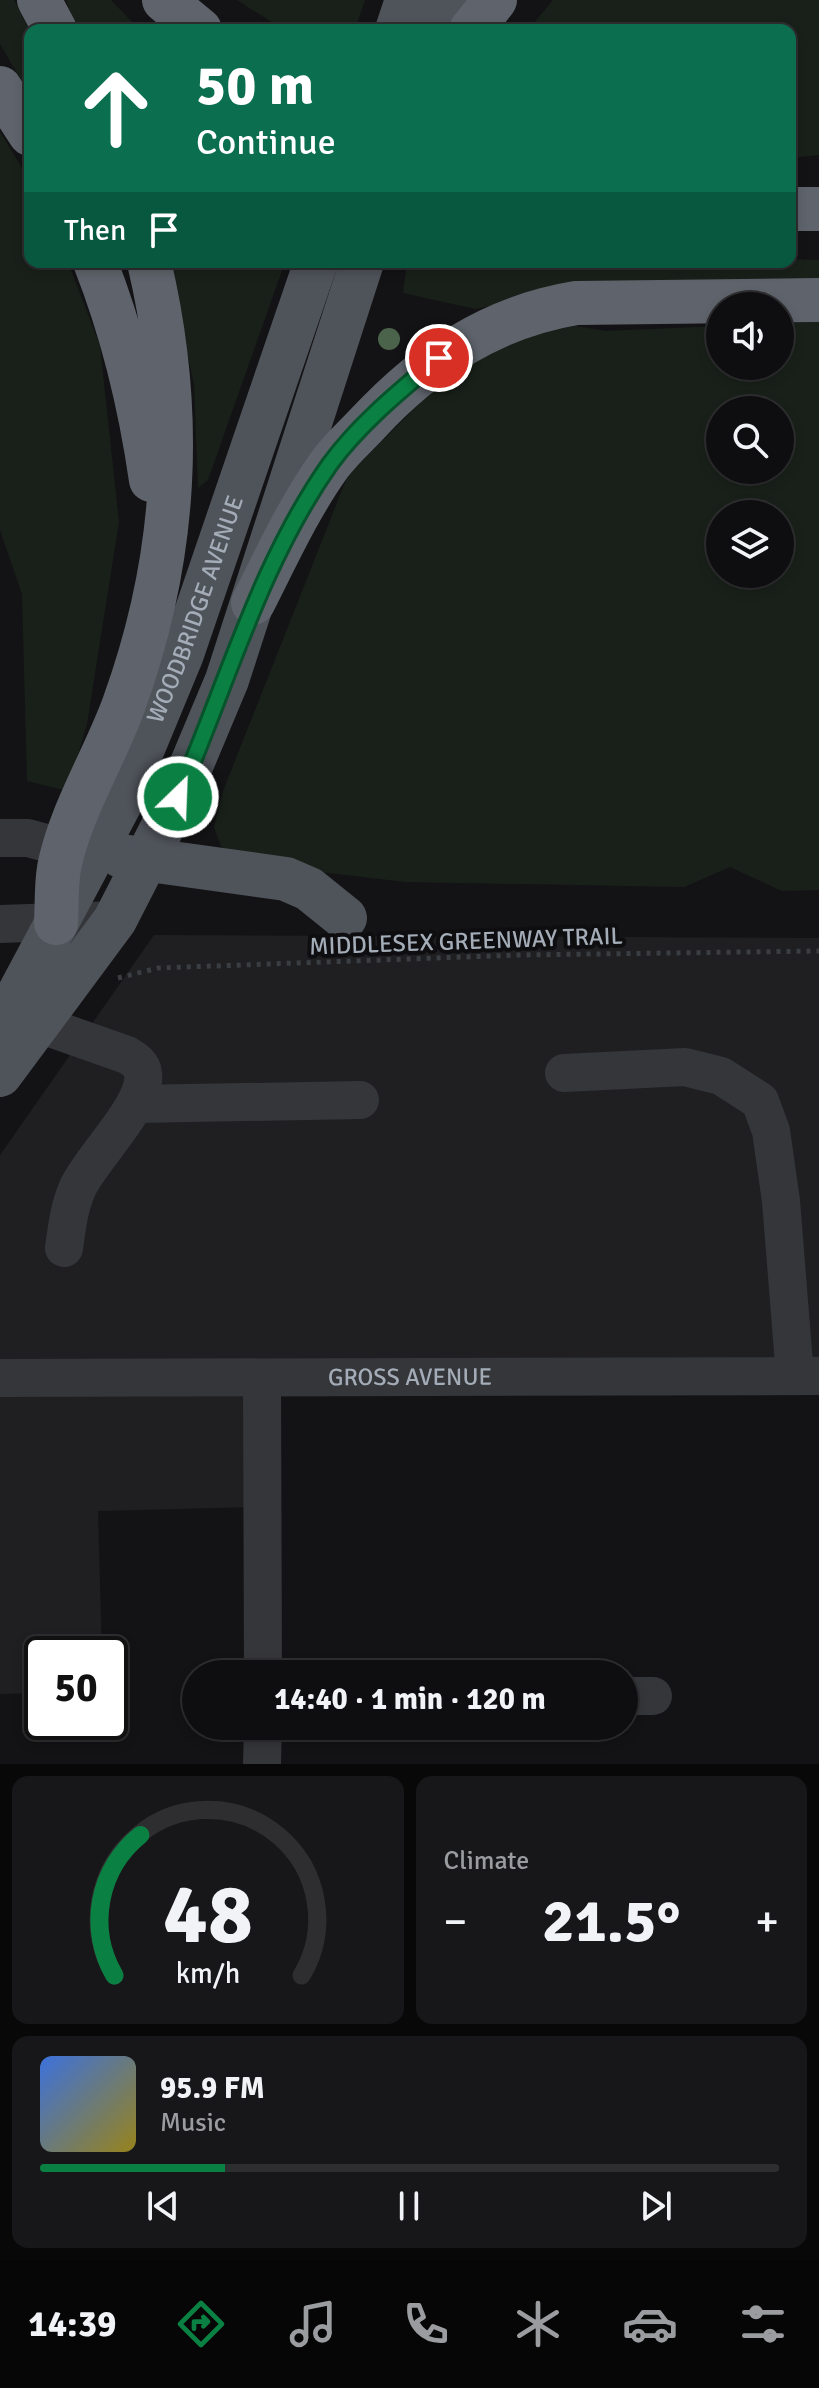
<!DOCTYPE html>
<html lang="en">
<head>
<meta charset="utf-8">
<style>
	:root { --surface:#0e0e10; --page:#171719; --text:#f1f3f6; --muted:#9b9c9f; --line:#2e2e30; --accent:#0b8043 }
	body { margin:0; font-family:Signika,sans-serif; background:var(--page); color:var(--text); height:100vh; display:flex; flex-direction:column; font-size:30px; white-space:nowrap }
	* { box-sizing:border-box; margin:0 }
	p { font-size:26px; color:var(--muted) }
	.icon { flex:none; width:44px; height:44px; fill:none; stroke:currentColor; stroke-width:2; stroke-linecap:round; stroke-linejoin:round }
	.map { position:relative; height:1764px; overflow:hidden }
	.details { display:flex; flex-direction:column; gap:12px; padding:12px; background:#080809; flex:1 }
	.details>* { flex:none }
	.top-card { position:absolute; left:24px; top:24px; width:772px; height:244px; border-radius:16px; box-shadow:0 4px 12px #0003,0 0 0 2px var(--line); background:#0b6e4f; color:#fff; overflow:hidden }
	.controls { position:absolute; left:706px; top:292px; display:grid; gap:16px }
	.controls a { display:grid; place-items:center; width:88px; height:88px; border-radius:50%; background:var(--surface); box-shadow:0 4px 12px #0003,0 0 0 2px var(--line); font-size:40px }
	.speed { position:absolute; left:24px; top:1636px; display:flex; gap:16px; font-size:40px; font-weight:700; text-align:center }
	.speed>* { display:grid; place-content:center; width:104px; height:104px; border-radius:50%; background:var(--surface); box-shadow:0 4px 12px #0003,0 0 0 2px var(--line); line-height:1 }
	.speed .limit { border:4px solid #111; border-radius:12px; background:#fff; color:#111 }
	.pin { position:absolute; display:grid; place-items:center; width:68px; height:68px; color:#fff; margin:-34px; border:4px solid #fff; border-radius:50%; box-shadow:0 2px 8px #0007 }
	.me { position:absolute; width:88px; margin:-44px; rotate:24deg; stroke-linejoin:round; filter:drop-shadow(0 0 6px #0008) }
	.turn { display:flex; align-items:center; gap:28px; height:168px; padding:0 40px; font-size:36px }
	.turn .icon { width:104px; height:104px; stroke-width:2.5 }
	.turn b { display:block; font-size:56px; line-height:68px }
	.then { display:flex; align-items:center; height:76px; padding:0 40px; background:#0003; gap:16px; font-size:30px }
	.big { font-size:60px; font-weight:800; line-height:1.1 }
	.details .card { flex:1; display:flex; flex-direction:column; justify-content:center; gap:12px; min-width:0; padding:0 28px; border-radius:16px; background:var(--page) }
	.details .dial { align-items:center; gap:0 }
	.dial svg { height:208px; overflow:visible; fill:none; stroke:var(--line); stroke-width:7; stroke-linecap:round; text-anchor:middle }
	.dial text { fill:var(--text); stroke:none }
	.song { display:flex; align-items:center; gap:24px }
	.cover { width:96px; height:96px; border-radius:12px; background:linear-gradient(135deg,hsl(220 70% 55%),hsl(50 70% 35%)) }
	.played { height:8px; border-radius:4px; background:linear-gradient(90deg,var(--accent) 25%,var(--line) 25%) }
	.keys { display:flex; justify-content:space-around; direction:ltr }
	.heat { display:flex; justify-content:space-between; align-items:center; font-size:44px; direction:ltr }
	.details .tiles { flex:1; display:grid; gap:12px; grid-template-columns:1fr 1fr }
	.card:last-child { grid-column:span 2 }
	.trip { position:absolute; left:182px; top:1660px; width:456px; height:80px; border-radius:40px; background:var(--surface); box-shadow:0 4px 12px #0003,0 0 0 2px var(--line); font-weight:800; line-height:80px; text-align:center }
	.tab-bar { display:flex; height:128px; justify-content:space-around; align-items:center; background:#060606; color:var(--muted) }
	.tab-bar .icon { width:56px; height:56px }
	.tab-bar .current { color:var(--accent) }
	.tab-bar b { font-size:36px; color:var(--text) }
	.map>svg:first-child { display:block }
	.built { fill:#1f1f22 }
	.green { fill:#192019; fill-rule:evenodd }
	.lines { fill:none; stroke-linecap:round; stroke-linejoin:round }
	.path { stroke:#3a3d41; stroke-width:5; stroke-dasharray:4 6; stroke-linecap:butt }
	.minor { stroke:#34363a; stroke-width:38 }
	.major { stroke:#4f535a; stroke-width:44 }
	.highway { stroke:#5f646c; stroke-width:44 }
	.tree { fill:#4c634b }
	.route-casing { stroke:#07532c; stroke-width:20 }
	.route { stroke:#0b8043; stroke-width:14 }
	.labels { text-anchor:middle; stroke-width:8; stroke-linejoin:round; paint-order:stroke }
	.street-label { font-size:24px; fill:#a3acb7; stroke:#0e0e10 }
</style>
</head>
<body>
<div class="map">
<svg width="819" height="1764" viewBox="0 0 819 1764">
	<rect width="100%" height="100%" fill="#131315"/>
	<!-- built -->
	<path class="built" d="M154,935L819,938V1366L253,1377L255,1507L98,1511L102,1654H42V1693L0,1694V1155Z"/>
	<!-- green -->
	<path class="green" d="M0,0H14L30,31V95L0,44Z
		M66,0H111L140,30H77Z
		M237,0H365L355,30H284Z
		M553,0H819V155L790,158V30H528Z
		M0,132L30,181V262H68L100,346L119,522L87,724L68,791L27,781L22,594L0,530Z
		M790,259L819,260V289L608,284L475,309L403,293L407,262H790Z
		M168,262H285L208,480L198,488L194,385Z
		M819,322V890L782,891L730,867L684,887L405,882L244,863L221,846L214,827L223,791L348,475L441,382L514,336L576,326L606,331L720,326V366H780V324ZM720,410H780V470H720ZM720,514H780V574H720Z"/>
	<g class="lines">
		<!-- path -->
		<path class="path" d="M118,978L158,968L519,955L819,951"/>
		<!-- minor -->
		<g class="minor">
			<path d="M0,838H28L91,855"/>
			<path d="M0,924L115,920"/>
			<path d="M39,1024L127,1055C135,1060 142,1064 143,1073C148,1104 92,1157 78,1187C69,1207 67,1227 64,1248"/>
			<path d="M564,1073L685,1067L721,1076L760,1101L771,1131L781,1201L795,1376"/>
			<path d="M135,1104L360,1100"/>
			<path id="s1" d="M0,1378L819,1376"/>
			<path d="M262,1379L263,1674"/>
			<path d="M624,1696H653"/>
			<path d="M262,1764L263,1726"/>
		</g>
		<!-- major -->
		<g class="major">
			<path d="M397,30L407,0"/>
			<path d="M438,30L448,0"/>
			<path d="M121,856L286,879L309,889L345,918"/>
			<path id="s2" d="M0,1029L120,804L182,654L316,262"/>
			<path d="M0,1075L115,920L178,797L227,680L362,262"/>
		</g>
		<!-- highway -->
		<path class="highway" d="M39,0L55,30
			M164,0L200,30
			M471,30L495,0
			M0,88L30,134
			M790,209H819
			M95,262C123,333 140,404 151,480
			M253,603C277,556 299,507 330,464C341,449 356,436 368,423C426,361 491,317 576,303L819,300
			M56,923C57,905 56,886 59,868C70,812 104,759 124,704C177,557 185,414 149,262"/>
	</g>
	<!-- trees -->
	<circle class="tree" cx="389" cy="339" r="11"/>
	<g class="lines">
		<!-- route casing -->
		<g class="route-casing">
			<path id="route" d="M178,797C227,685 259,565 330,464C359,424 401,390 439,358"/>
		</g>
		<!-- route -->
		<use href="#route" class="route"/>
	</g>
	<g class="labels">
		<!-- street labels -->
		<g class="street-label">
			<text dy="8" stroke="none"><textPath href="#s2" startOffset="464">WOODBRIDGE AVENUE</textPath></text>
			<text transform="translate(466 941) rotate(-2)" y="8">MIDDLESEX GREENWAY TRAIL</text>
			<text dy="8" stroke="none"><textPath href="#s1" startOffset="410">GROSS AVENUE</textPath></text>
		</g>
	</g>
</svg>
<div class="controls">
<a><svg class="icon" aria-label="sound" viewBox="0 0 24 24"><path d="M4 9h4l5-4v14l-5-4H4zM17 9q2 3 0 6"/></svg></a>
<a><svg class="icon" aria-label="search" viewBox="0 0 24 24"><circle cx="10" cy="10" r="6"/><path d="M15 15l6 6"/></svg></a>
<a><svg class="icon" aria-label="layers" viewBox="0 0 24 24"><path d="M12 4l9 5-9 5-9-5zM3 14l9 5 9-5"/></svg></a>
</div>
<div class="speed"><div class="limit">50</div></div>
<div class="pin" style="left:439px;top:358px;background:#d93025"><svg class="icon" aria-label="arrive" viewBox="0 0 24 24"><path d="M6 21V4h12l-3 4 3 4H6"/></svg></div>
<svg class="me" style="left:178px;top:797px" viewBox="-20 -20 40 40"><circle r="17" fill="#0b8043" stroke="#fff" stroke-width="3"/><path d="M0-11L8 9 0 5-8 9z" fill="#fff"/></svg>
<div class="trip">14:40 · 1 min · 120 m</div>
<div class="top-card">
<div class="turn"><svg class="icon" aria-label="ahead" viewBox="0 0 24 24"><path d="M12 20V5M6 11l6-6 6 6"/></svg><div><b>50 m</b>Continue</div></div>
<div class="then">Then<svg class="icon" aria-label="arrive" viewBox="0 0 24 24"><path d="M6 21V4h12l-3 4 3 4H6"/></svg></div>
</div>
</div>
<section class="details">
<div class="tiles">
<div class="card dial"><svg viewBox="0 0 100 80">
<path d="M14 69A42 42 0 1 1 86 69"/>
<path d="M14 69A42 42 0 0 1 24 15" stroke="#0b8043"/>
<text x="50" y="56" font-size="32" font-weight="700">48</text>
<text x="50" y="72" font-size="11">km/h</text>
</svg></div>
<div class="card"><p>Climate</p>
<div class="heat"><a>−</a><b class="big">21.5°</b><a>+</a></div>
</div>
<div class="card">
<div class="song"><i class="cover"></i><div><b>95.9 FM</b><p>Music</p></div></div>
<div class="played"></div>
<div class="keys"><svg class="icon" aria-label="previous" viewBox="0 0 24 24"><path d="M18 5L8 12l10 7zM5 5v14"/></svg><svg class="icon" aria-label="pause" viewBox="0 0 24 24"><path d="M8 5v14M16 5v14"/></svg><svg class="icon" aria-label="next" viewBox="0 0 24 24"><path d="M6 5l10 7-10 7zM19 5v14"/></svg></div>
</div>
</div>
</section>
<nav class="tab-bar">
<b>14:39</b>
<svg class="icon current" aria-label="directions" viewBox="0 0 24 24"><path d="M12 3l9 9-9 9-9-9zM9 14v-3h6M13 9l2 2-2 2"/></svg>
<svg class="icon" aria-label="music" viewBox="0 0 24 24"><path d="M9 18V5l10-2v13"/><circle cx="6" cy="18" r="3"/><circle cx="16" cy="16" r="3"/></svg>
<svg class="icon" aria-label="phone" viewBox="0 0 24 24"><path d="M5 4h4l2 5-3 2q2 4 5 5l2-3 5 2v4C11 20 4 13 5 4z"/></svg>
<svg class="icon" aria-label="climate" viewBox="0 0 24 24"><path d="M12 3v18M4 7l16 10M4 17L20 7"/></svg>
<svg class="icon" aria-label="car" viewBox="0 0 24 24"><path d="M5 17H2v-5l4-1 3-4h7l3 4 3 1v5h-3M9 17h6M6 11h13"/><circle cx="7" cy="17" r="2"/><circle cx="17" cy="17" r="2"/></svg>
<svg class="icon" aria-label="filters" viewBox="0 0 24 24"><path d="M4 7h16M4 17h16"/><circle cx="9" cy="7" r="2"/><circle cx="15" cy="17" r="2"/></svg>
</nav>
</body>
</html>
